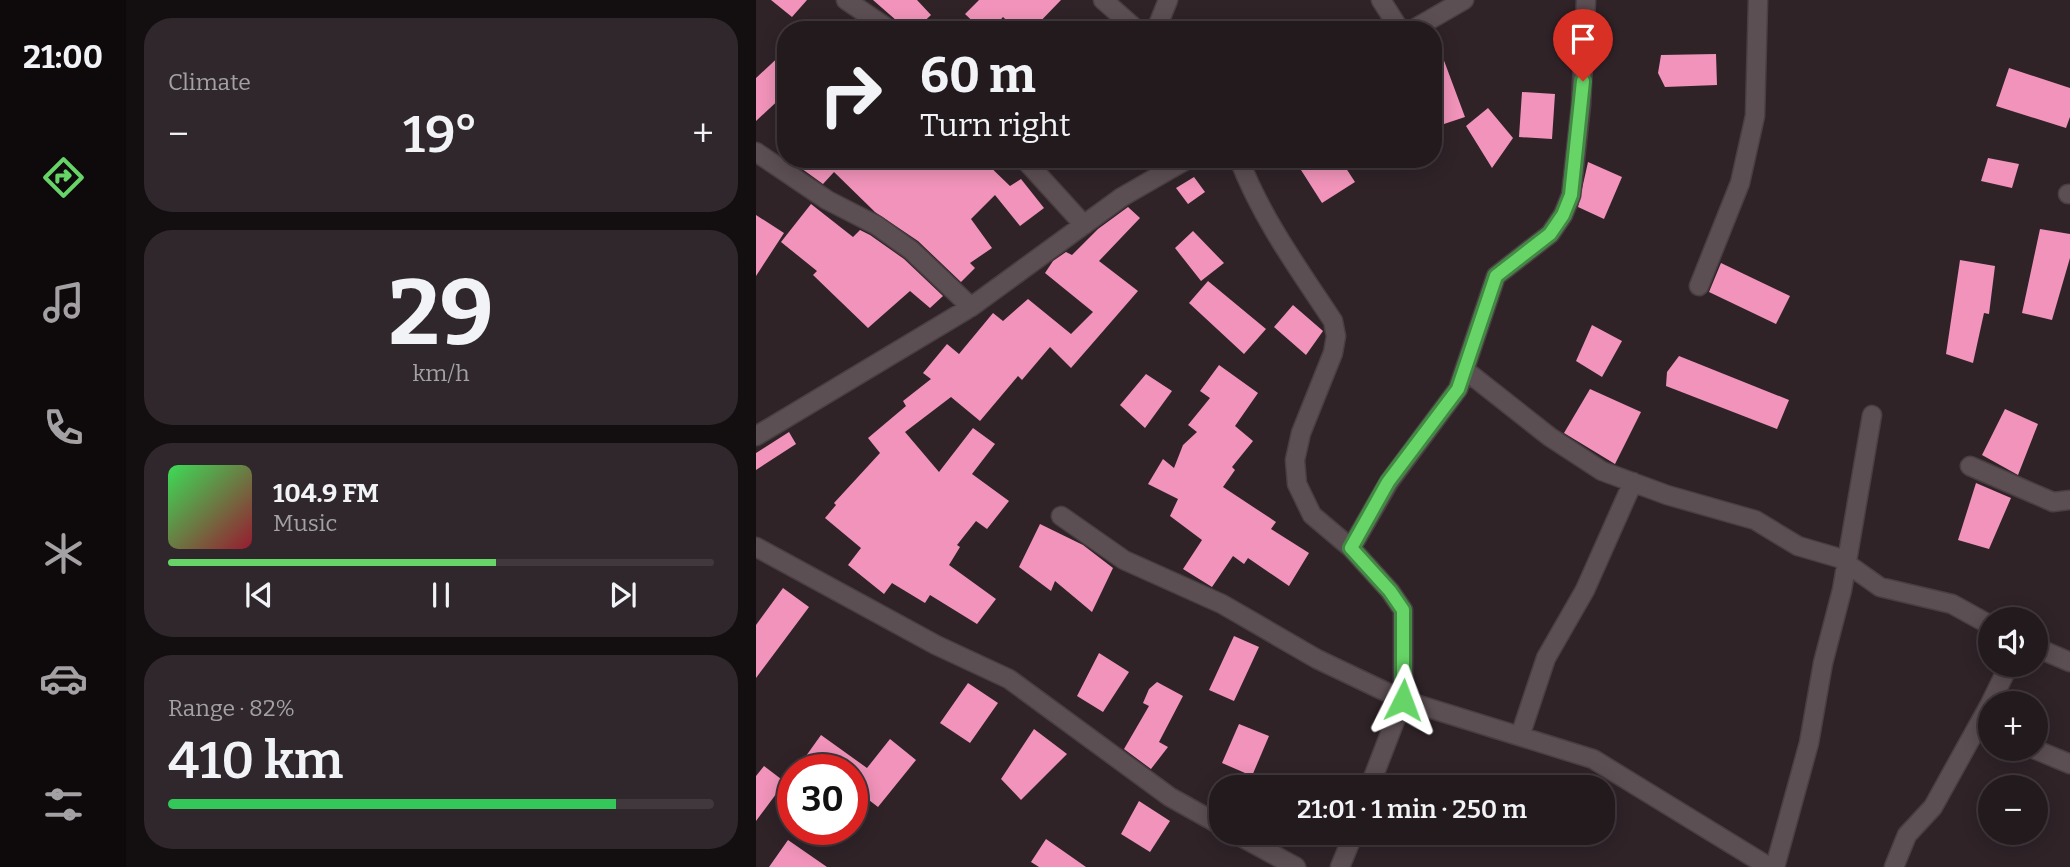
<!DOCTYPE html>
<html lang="en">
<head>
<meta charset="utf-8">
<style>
	:root { --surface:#231a1e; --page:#2f272b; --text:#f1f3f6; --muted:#a3a1a4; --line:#40383c; --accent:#66d467 }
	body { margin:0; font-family:Bitter,serif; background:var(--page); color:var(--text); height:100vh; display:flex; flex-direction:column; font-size:26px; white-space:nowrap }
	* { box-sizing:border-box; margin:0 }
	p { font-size:23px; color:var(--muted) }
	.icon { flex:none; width:38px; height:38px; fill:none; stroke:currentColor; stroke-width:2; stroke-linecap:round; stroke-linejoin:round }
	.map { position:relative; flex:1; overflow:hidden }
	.sheet { display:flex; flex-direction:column; gap:18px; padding:18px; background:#130e10; width:630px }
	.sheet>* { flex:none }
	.banner { position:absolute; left:21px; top:21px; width:665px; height:147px; border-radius:28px; box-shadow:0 4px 18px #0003,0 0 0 2px var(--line); background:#231a1e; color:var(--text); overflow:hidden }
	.fabs { position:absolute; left:1222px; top:607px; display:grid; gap:14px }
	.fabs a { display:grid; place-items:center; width:70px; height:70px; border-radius:50%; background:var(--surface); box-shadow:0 4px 18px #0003,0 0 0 2px var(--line); font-size:35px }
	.speed { position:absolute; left:21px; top:754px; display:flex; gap:14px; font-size:35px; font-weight:700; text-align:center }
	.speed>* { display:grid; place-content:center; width:91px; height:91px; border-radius:50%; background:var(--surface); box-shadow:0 4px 18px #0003,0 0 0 2px var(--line); line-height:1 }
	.speed .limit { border:10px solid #d22; background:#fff; color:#111 }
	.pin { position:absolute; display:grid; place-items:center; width:60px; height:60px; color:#fff; margin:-72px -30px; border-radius:50% 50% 50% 0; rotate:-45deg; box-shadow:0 0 7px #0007 }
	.pin .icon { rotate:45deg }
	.me { position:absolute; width:77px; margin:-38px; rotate:3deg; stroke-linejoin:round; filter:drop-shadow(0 0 5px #0008) }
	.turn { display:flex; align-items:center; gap:24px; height:147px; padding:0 28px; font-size:32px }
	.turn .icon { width:91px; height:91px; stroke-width:2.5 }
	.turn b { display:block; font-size:49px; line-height:60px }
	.big { font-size:52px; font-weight:600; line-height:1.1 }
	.sheet .card { flex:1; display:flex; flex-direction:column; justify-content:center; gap:10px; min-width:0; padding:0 24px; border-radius:28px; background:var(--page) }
	.sheet .dial { align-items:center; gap:0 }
	.dial b { font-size:91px; line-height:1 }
	.song { display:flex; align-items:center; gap:21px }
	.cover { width:84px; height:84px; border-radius:10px; background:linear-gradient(135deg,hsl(130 70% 55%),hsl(350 70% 35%)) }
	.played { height:7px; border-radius:4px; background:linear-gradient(90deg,var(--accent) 60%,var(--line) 60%) }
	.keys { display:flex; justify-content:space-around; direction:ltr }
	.heat { display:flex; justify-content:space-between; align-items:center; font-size:38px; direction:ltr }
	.charge { height:10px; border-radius:5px; background:linear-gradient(90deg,#34c759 82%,var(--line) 0) }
	.trip { position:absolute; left:453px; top:775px; width:406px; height:70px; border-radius:28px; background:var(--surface); box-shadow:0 4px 18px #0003,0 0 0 2px var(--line); font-weight:600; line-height:70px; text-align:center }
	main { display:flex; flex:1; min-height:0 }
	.tab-bar { display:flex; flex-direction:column; width:126px; justify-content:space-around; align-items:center; background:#0e0a0c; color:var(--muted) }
	.tab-bar .icon { width:49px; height:49px }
	.tab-bar .current { color:var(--accent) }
	.tab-bar b { font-size:32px; color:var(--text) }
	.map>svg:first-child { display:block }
	.building { fill:#f193ba }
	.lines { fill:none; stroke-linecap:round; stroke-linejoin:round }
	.minor-casing { stroke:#493f42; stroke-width:21 }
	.minor { stroke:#5c4f54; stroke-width:18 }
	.route-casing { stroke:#428a43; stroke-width:18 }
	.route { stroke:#66d467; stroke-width:12 }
</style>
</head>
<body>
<main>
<nav class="tab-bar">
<b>21:00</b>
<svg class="icon current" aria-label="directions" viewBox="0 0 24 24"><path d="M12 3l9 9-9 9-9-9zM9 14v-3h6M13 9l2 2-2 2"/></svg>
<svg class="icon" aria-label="music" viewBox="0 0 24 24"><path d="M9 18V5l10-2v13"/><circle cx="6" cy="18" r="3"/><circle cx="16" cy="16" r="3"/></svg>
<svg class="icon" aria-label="phone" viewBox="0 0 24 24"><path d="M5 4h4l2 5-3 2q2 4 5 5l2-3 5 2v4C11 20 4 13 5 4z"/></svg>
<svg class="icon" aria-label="climate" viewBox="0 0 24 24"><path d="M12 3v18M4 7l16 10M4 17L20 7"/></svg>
<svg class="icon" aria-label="car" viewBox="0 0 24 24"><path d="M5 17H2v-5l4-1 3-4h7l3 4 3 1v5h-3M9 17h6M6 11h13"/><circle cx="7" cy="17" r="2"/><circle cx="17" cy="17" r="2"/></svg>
<svg class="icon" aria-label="filters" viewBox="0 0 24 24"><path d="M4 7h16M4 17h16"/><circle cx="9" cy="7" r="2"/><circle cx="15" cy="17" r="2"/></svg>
</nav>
<section class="sheet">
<div class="card"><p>Climate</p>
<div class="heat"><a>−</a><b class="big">19°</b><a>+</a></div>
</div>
<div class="card dial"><b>29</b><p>km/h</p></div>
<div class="card">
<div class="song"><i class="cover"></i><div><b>104.9 FM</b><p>Music</p></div></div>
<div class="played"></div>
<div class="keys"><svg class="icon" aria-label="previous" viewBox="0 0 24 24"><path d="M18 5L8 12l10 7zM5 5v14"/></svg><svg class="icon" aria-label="pause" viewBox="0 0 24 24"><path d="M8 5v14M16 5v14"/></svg><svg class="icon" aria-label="next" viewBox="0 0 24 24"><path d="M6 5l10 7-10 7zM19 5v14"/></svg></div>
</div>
<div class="card"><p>Range · 82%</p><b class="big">410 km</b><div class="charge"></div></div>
</section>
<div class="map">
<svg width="1314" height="867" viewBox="0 0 1314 867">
	<rect width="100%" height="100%" fill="#2f2328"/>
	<!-- building -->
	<path class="building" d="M15,0H51L36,17Z
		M117,0H161L175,15L159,30H146L141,21Z
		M223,0H305L276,30H261L247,17L235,30H226L209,14Z
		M677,31L709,117L682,126L677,114Z
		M30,50V93L0,121V78Z
		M960,54L961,85L909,87L902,73L905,55Z
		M1253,68L1314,88V117L1310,128L1240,106Z
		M766,92L799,94L796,139L763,137Z
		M732,108L757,138L736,168L710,126Z
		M1232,158L1263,164L1256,188L1225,181Z
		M48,159H226L254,186L265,179L288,208L264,226L239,195L215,219L236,248L214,263L219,268L205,282L162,241L119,212L78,172L67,184L42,166Z
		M538,159H584L599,182L566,203Z
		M832,162L866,177L848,219L822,207Z
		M438,177L449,192L432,204L420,188Z
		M55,204L97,237L104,230L114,235L148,259L187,296L174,308L154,291L112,328L57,275L61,271L25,242Z
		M372,207L384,218L343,261L382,291L315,368L294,347L266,380L262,376L224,421L195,397L149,432L183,472L217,428L239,444L216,474L253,501L231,529L220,521L201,545L204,547L193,565L240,599L221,624L174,595L169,603L136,583L128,594L92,565L105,548L69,518L80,505L78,503L124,453L112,438L150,406L147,401L175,379L167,373L191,344L203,354L237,313L247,321L272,299L315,334L337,312L289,273L297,261L310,252L316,255L342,229Z
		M0,215L28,233L0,276Z
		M1284,229L1314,234V258L1296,320L1266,313Z
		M437,231L468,263L445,281L419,248Z
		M1204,260L1239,266L1233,314L1228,313L1217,363L1190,354Z
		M965,263L1034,296L1020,324L953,292Z
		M452,281L510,329L488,354L433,303Z
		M537,305L567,331L550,355L518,327Z
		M836,325L866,341L846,377L820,361Z
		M923,356L1033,400L1021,429L910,386L911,372Z
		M463,365L502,393L479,426L497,441L476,467L479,470L467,487L520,522L515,529L553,553L533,586L492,558L488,564L477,556L456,587L427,569L446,540L414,516L422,499L392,484L407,459L418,468L427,445L441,432L432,425L454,398L444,391Z
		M390,374L416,391L389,428L364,405Z
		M834,389L885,412L859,464L808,433Z
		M1249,409L1282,424L1262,475L1226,455Z
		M33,432L40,444L0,470V453Z
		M1220,483L1255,498L1233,549L1202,540Z
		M284,524L327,545L357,568L336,612L299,581L295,591L263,567Z
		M27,588L53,607L0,678V625Z
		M478,636L503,647L478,701L453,690Z
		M343,653L373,672L347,712L321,696Z
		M401,682L427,696L403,742L412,747L395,769L368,749L393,706L387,703L393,689Z
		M212,683L242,703L214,743L184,723Z
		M483,724L513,736L496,776L466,763Z
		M278,729L311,754L265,800L245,779Z
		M65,735L111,768L134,739L160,760L122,807L96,787V770H40Z
		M8,766L29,782L0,821V776Z
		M383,801L414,821L394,852L365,834Z
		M290,839L330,867H283L275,862Z
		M32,840L71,867H13Z"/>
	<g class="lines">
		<!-- minor casing -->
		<g class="minor-casing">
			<path id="minor" d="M90,0L134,30
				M347,0L381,30
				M625,0L644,30
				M400,30L412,0
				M656,30L708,0
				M0,152L71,200L120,225L155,250L215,307
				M268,159L328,225
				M483,159C506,219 542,268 577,321L580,336L577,353L545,433L539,460L541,484L556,515L595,548L634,591L647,610V700L613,788
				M1312,194H1314
				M943,286L984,183L999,116L1002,0
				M709,370L794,437L846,471L911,495L999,520L1042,546L1083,558L1124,587L1196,604L1234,625
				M0,436L215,307L366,197L432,159
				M1214,466L1297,502L1314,500
				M305,516L368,560L466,604L561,659L647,700L837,759L1013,867
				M0,547L180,645L253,679L414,797L466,826
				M595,548L633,482L702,389L740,276L794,234L807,215L815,195L825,105L830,0
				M1279,647L1314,662
				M1234,704L1253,665
				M764,736L790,658L829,590L877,482
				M1278,749L1314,764
				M478,833L540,867
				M584,867L598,833
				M1019,867L1053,743L1067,663L1086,590L1116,415
				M1138,867L1151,835L1177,807L1234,704"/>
		</g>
		<!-- minor -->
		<use href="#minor" class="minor"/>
	</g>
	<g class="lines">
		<!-- route casing -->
		<g class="route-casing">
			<path id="route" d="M647,700V610L634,591L595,548L632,482L702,389L740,276L794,234L807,215L815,195L827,81"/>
		</g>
		<!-- route -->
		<use href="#route" class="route"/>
	</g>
</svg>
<div class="fabs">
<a><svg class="icon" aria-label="sound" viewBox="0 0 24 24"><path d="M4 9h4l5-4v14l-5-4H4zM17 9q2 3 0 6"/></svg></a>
<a>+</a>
<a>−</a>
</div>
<div class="speed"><div class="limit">30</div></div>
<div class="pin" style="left:827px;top:81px;background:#d93025"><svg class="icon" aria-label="arrive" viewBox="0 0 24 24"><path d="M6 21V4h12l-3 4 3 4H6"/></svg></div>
<svg class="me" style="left:647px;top:700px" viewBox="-20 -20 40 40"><path d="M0-17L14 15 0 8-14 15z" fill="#66d467" stroke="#fff" stroke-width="4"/></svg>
<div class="trip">21:01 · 1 min · 250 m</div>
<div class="banner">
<div class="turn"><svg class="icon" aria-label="right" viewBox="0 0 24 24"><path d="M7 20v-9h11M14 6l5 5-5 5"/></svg><div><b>60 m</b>Turn right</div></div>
</div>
</div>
</main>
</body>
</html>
